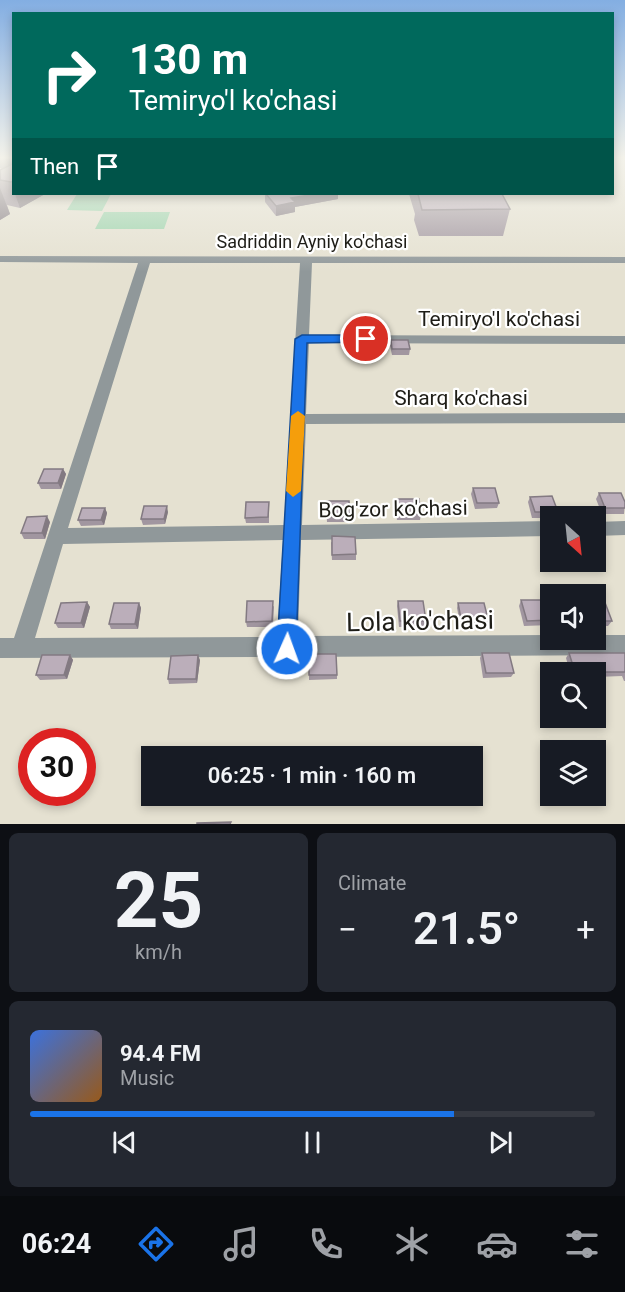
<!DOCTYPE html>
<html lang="en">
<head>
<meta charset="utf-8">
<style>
	:root { --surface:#171b24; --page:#242831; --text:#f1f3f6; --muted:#9ea1a6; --line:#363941; --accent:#1a73e8 }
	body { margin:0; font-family:Roboto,sans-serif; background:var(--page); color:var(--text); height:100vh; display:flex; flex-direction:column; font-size:22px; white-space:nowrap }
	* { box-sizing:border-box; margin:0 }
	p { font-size:20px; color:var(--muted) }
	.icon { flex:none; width:33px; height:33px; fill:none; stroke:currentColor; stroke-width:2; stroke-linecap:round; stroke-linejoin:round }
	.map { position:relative; height:824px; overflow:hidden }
	.details { display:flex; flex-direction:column; gap:9px; padding:9px; background:#0d0f14; flex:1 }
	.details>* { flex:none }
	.banner { position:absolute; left:12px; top:12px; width:602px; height:183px; border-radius:0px; box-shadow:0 3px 9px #0003; background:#00695c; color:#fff; overflow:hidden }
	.needle { width:39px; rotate:153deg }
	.buttons { position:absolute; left:540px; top:506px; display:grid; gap:12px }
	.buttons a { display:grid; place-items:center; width:66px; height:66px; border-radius:0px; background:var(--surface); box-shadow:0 3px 9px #0003; font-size:30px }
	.speed { position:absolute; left:18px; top:728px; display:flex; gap:12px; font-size:30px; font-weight:700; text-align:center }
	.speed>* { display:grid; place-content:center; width:78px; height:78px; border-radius:50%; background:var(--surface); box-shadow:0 3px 9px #0003; line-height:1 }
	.speed .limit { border:9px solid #d22; background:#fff; color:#111 }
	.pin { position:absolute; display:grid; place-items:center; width:51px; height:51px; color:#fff; margin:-26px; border:3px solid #fff; border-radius:50%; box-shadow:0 2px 6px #0007 }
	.me { position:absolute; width:66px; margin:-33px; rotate:2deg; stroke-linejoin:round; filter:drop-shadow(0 0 4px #0008) }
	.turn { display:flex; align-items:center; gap:21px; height:126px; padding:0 18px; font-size:27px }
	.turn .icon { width:78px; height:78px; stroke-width:2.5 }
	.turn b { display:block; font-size:42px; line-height:51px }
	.then { display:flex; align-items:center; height:57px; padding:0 18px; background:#0003; gap:12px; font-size:22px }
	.big { font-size:45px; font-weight:600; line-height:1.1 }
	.details .card { flex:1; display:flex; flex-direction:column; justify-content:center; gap:9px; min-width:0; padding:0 21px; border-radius:9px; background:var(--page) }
	.details .dial { align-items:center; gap:0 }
	.dial b { font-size:78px; line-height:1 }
	.song { display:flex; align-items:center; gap:18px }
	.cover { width:72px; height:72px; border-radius:9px; background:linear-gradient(135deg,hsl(220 70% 55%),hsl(30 70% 35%)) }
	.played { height:6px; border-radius:3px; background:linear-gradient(90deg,var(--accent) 75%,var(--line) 75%) }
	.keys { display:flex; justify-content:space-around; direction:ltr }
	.heat { display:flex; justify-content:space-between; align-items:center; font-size:33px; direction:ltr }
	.details .tiles { flex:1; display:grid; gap:9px; grid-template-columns:1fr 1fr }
	.card:last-child { grid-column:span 2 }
	.trip { position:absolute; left:141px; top:746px; width:342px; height:60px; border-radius:0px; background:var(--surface); box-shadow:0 3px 9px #0003; font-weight:600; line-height:60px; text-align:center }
	.menu { display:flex; height:96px; justify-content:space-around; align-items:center; background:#090b0e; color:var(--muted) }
	.menu .icon { width:42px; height:42px }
	.menu .on { color:var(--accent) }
	.menu b { font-size:27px; color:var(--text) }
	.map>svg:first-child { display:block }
	.green { fill:#9ad3ab }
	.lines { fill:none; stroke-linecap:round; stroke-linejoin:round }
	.minor { fill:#90989a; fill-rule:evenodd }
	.wall { fill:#a196a0 }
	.shaded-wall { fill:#837a82 }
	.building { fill:#bbaeba; stroke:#837a82; stroke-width:1.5 }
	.route { fill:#1a73e8; stroke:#114b97; stroke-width:1.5 }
	.slow { fill:#f59e0b }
	.labels { text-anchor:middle; stroke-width:4.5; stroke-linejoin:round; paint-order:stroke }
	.far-street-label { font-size:18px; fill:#1e1d17; stroke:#fff }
	.street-label { font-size:21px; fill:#1e1d17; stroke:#fff }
	.near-street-label { font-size:26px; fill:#1e1d17; stroke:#fff }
</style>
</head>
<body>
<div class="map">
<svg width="625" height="824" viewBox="0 0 625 824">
	<rect width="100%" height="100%" fill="#e5e1d1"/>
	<!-- green -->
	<path class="green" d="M77,194H111L102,211L67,210Z
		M104,212H170L164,229H95Z"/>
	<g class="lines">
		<!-- minor -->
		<path class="minor" d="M0,256L625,257V263H312L309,335L625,336V344L309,343L306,414L625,413V423L306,424L302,525L550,521V536L301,540L298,636L550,635V639H596V635H625V655L293,657L287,659L281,657L0,658V638H14L138,263L0,262ZM150,263H300L284,525L68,528ZM283,540L277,637L35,638L63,544Z
			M625,521V535L596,536V522Z"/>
	</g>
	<!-- wall -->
	<path class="wall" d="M0,157H14V194H45L20,208L7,205L10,214L0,220V170L2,168H0Z
		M263,194H338V199L295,207V212L276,216L265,202V195Z
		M409,194H502L510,209L503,236H419L414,220L415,214Z
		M391,340L410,349L409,355H392L390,346Z
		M63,469L66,474L61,489H41L38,483Z
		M473,488L499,503L497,508L475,509L471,494Z
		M599,493L625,502L624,514H602L596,499Z
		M530,497L558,512L556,516H550V518H532L528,502Z
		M396,499L421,514L420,520H397L395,504Z
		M326,501L350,516L349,522H327Z
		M269,502V523H246L245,518Z
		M105,508L107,513L104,525L81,526L78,520Z
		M168,512L165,524L143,525L141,519Z
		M50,522L45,539H24L21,533Z
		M331,542L356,554V560H332Z
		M521,600L550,612V625L524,626L519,606Z
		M596,600L612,621L608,626H596Z
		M398,601L426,621L425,626L399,627L397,606Z
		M87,602L90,607L84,628H58L55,623Z
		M139,603L141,608L138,629H111L109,624Z
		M458,603L489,623L486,628L461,629L457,608Z
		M274,606L273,627H247L246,622Z
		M482,653L514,673L511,677L483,678L480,658Z
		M569,653H625V681H624L622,676L596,677V672H570L566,658Z
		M309,654L337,675V679L309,680Z
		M70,655L73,660L67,679L40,680L36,675Z
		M200,660L197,683L169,684L168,679Z"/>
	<!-- shaded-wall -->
	<path class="shaded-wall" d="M5,157H10L14,166L10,170Z
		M0,188L10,214L0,220Z
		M15,194H45L20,208Z
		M315,194H338V199L295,207V212L276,216V206L291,198Z
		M63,469L66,474L61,489L58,483Z
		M167,506L168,512L165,524L164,519Z
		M105,508L107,513L104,525L101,520Z
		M47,516L50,522L45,539L42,533Z
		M87,602L90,607L84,628L81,623Z
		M139,603L141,608L138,629L135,624Z
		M70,655L73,660L67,679L64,675Z
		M198,655L200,660L197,683L196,679Z"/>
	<!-- building -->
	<path class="building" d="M14,163V181L11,182L0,180V170Z
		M266,194H315L291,198L295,202L276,206Z
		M418,194H502L510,209L422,210Z
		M391,340H408L410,349H392Z
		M44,469H63L58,483H38Z
		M473,488H495L499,503H477Z
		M599,493H621L625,502V508H605Z
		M552,496L558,512H535L530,497Z
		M396,499H419L421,514H398Z
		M326,501H349L350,516L327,517Z
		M246,502H269L268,517L245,518Z
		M144,506H167L164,519H141Z
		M82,508H105L101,520H78Z
		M47,516L42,533H21L27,517Z
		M332,536L355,537L356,554L332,555Z
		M521,600H547L550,612V620L527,621Z
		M596,600H604L612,621H596Z
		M247,601H273L272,621L246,622Z
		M398,601H423L426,621H400Z
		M87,602L81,623H55L61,603Z
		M114,603H139L135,624H109Z
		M458,603H484L489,623L462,624Z
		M482,653H509L514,673H486Z
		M569,653H625V672H575Z
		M309,654H336L337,675H309Z
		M42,655H70L64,675H36Z
		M198,655L196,679H168L171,656Z
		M231,822L230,824H197V823Z"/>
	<!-- sky -->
	<linearGradient id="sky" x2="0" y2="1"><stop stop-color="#83aee2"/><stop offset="0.58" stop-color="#f3f2ea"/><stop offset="1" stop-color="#f3f2ea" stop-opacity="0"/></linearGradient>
	<rect width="625" height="272" fill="url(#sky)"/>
	<!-- route -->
	<path class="route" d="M366,335L371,336V342L307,343L296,649L294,655L287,658L280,655L277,649L295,339L302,335Z"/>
	<!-- slow -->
	<path class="slow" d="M298,411L305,416L301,491L293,497L286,491L291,416Z"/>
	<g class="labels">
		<!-- far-street labels -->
		<g class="far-street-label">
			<text x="312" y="248">Sadriddin Ayniy ko'chasi</text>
		</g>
		<!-- street labels -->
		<g class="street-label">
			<text x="499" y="326">Temiryo'l ko'chasi</text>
			<text x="461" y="405">Sharq ko'chasi</text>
			<text transform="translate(393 509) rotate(-1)" y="7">Bog'zor ko'chasi</text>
		</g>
		<!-- near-street labels -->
		<g class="near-street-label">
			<text transform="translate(420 621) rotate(-1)" y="9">Lola ko'chasi</text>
		</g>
	</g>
</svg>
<div class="buttons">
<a><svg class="needle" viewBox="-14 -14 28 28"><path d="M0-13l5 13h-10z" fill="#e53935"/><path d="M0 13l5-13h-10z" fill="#9ea1a6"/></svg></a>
<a><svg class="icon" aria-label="sound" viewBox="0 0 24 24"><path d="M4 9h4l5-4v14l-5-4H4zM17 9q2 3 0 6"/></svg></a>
<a><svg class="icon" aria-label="search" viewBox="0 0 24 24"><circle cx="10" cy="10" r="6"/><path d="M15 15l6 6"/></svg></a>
<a><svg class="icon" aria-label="layers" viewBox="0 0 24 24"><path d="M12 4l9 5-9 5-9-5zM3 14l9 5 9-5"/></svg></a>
</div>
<div class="speed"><div class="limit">30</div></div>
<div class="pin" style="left:366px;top:339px;background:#d93025"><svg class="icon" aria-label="arrive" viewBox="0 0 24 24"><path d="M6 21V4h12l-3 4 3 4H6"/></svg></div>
<svg class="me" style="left:287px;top:649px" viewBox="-20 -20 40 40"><circle r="17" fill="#1a73e8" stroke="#fff" stroke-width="3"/><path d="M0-11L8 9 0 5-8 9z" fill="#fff"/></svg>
<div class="trip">06:25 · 1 min · 160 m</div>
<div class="banner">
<div class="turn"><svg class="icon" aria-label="right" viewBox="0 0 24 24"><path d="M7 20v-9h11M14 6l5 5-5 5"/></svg><div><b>130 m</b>Temiryo'l ko'chasi</div></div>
<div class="then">Then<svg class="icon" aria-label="arrive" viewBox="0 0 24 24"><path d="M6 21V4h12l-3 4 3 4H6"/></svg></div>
</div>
</div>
<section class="details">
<div class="tiles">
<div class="card dial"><b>25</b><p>km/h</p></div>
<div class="card"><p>Climate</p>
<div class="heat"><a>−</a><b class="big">21.5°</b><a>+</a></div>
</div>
<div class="card">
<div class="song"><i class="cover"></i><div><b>94.4 FM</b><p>Music</p></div></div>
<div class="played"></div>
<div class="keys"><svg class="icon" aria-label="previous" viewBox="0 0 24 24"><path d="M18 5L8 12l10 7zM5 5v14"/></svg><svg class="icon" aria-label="pause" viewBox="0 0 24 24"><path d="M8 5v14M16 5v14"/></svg><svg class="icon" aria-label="next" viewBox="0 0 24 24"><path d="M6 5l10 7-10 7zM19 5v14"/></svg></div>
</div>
</div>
</section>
<nav class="menu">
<b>06:24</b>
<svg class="icon on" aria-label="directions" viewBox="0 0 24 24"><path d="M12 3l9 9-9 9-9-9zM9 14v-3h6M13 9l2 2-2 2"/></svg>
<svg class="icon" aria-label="music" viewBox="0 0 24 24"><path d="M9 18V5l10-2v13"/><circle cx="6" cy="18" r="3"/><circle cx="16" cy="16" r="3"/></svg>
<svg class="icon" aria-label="phone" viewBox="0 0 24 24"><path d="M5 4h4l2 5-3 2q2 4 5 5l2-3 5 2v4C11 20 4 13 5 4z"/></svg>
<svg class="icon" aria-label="climate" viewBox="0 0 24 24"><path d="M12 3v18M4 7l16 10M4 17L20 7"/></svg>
<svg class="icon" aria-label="car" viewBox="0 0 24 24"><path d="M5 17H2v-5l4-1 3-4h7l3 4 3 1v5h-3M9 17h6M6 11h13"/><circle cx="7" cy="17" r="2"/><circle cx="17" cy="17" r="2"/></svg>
<svg class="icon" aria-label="filters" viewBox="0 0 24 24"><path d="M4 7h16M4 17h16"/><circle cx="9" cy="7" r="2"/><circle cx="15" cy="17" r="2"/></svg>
</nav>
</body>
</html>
